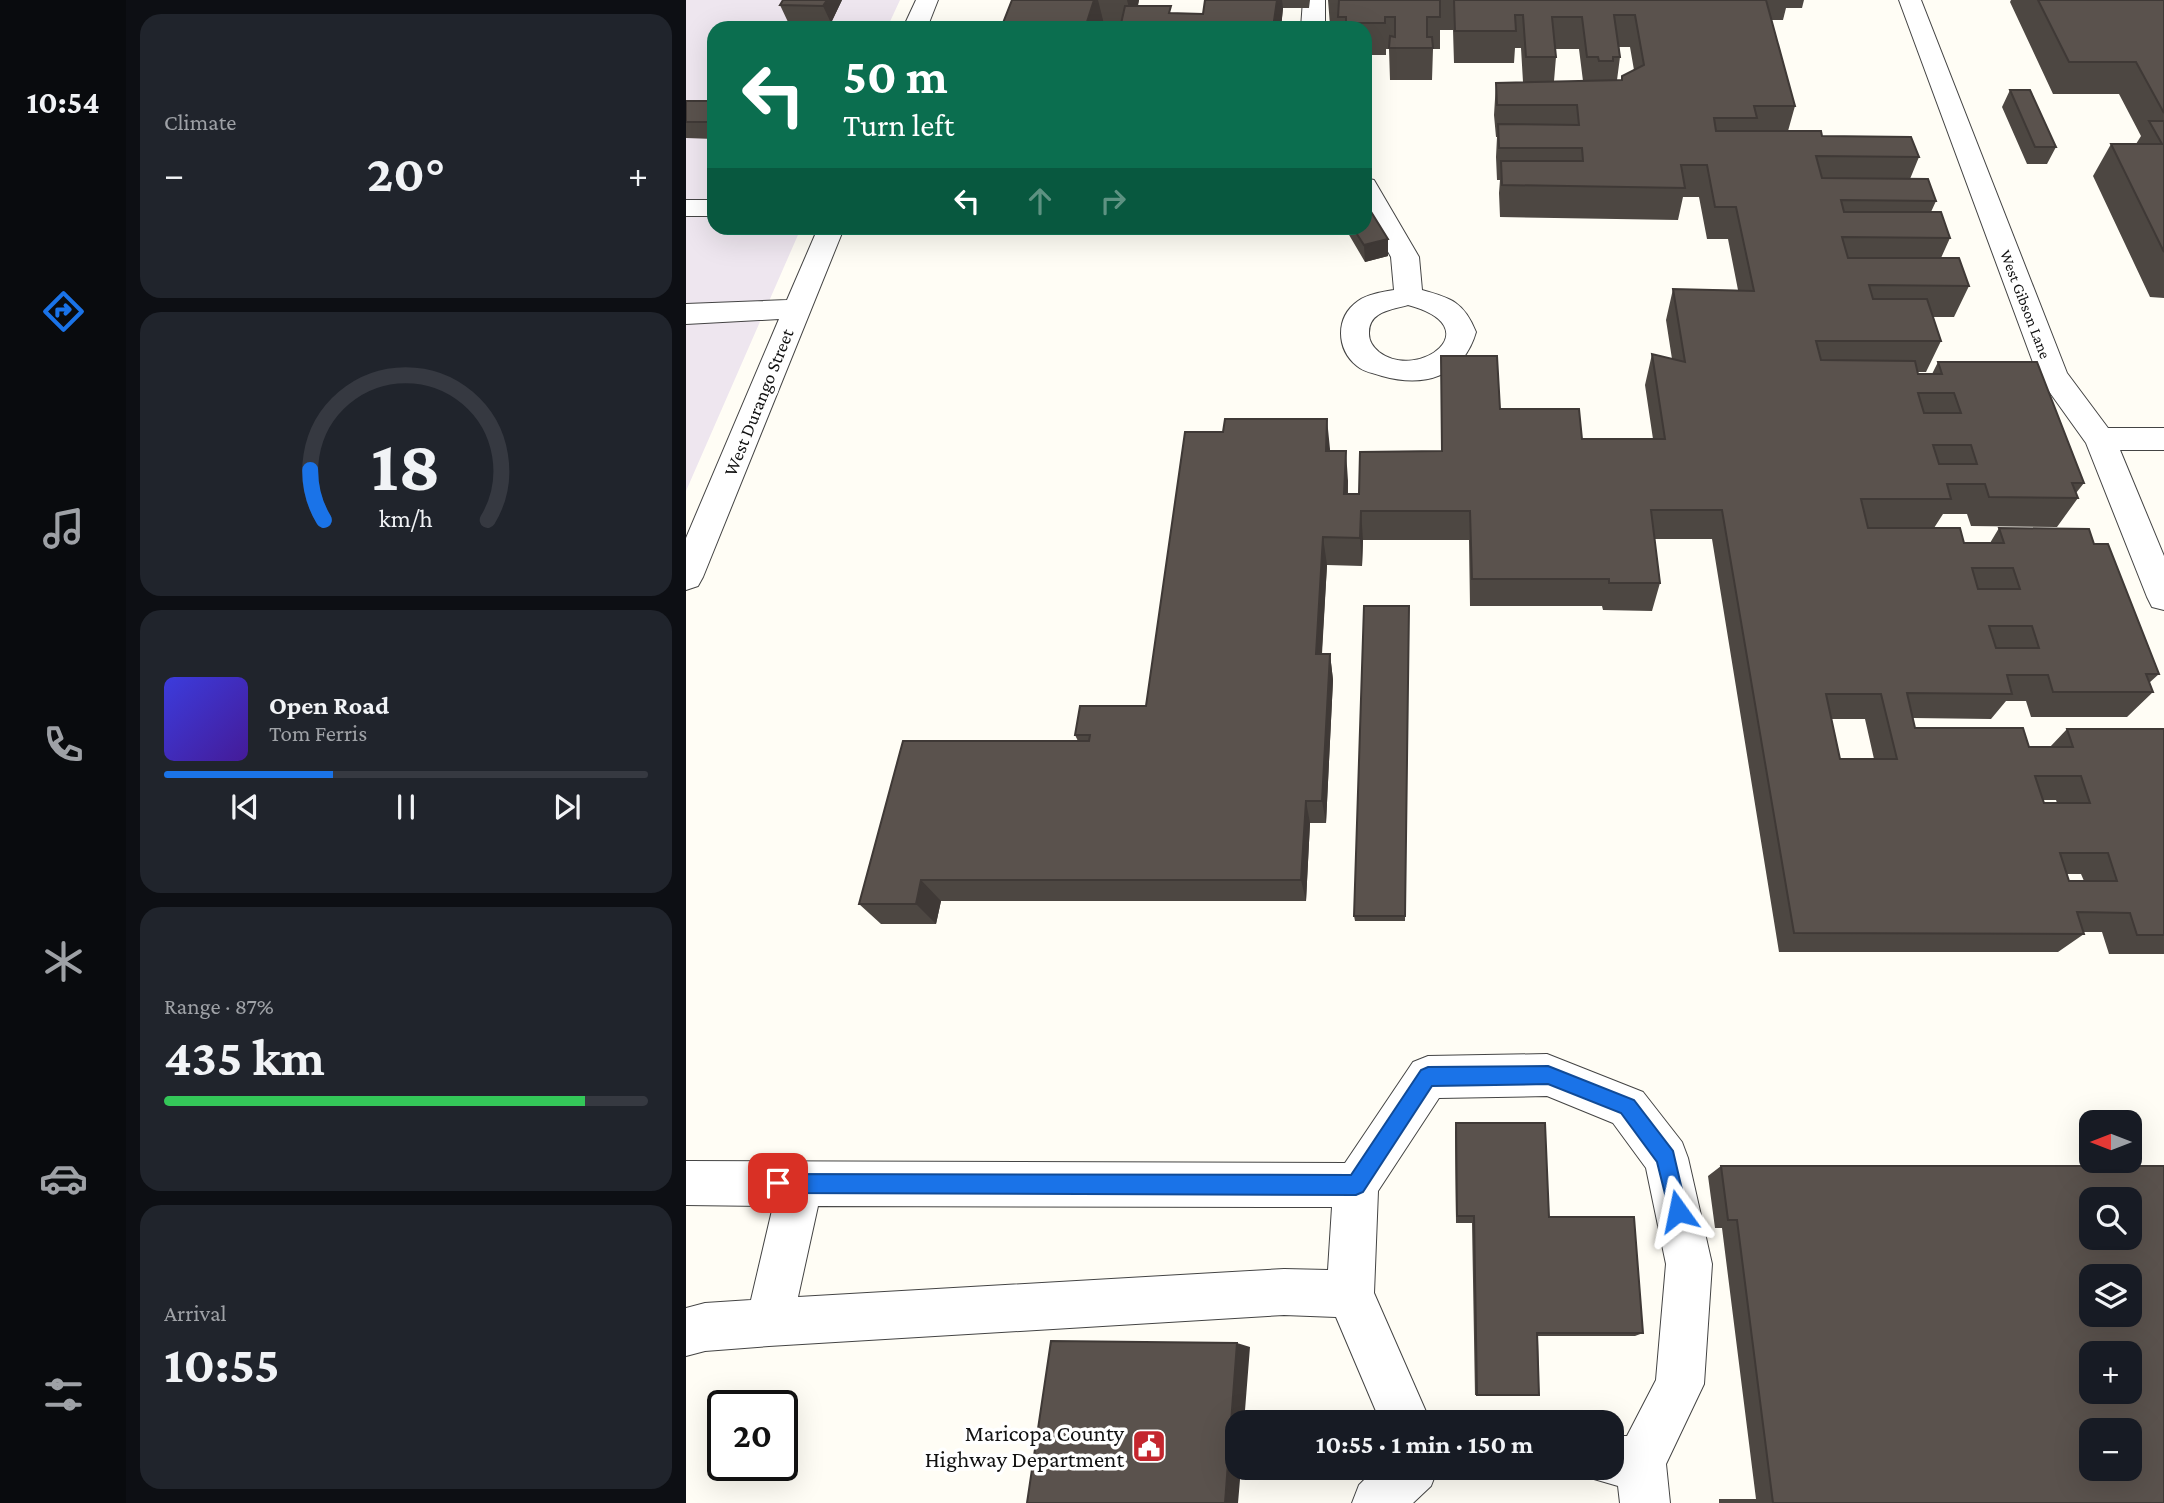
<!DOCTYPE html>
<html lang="en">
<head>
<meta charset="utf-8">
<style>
	:root { --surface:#171b24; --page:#20242c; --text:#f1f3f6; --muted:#9ea1a6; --line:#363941; --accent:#1a73e8 }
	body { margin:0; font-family:"Crimson Pro",serif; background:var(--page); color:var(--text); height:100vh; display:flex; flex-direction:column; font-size:26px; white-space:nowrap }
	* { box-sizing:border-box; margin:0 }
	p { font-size:23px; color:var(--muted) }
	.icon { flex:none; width:38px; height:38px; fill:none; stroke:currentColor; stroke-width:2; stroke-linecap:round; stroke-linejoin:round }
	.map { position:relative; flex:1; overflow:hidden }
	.panel { display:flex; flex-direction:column; gap:14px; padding:14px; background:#0d0f14; width:560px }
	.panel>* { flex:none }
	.banner { position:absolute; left:21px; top:21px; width:665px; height:214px; border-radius:21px; box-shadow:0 7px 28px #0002; background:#0b6e4f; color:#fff; overflow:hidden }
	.needle { width:46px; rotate:270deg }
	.fabs { position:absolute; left:1393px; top:1110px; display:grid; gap:14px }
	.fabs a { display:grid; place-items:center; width:63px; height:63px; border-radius:14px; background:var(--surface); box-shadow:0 7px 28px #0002; font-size:35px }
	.speed { position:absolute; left:21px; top:1390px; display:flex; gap:14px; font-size:35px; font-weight:700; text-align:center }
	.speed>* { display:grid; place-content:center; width:91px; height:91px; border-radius:50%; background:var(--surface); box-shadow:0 7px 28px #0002; line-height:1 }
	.speed .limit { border:4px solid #111; border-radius:10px; background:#fff; color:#111 }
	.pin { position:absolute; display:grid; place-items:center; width:60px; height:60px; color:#fff; margin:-30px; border-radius:14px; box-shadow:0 4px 10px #0006 }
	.me { position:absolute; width:77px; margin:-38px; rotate:348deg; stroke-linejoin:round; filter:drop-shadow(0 0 5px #0008) }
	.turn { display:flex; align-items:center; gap:24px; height:147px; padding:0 21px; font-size:32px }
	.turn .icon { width:91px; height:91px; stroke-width:2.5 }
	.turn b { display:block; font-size:49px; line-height:60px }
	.lanes { display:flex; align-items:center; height:66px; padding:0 21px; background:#0003; justify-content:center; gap:35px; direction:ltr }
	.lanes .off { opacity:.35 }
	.big { font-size:52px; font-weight:700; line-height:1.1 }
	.panel .card { flex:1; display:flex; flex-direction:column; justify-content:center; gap:10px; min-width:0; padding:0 24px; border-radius:21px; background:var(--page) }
	.panel .dial { align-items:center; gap:0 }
	.dial svg { height:182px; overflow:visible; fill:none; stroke:var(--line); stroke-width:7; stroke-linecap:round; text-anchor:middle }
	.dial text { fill:var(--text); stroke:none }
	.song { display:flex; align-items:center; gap:21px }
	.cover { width:84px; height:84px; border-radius:10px; background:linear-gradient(135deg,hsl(240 70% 55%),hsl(260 70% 35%)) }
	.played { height:7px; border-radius:4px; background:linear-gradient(90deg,var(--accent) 35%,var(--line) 35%) }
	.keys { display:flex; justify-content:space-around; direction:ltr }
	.heat { display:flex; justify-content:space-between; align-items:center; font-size:38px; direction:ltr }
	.charge { height:10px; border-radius:5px; background:linear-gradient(90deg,#34c759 87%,var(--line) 0) }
	.trip { position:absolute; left:539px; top:1410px; width:399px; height:70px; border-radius:21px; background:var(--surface); box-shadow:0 7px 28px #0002; font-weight:700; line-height:70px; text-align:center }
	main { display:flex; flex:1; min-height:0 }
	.tab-bar { display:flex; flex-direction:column; width:126px; justify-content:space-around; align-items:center; background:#090b0e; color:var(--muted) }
	.tab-bar .icon { width:49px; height:49px }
	.tab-bar .on { color:var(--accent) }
	.tab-bar b { font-size:32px; color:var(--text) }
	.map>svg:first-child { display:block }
	.industrial { fill:#eee6ef }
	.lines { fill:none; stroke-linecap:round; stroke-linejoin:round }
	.minor-casing { stroke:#444; stroke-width:2 }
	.minor { fill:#fff; fill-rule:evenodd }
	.wall { fill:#4d4742; fill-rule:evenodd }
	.shaded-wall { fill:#3f3936 }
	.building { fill:#5a524d; stroke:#3f3936; stroke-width:2; fill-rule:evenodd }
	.route { fill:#1a73e8; stroke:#114b97; stroke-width:2 }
	.labels { text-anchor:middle; stroke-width:7; stroke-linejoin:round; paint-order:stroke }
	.far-street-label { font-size:16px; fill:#111; stroke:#fff }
	.street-label { font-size:19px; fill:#111; stroke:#fff }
	.near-poi-label { font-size:23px; fill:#111; stroke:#fff; text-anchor:end }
</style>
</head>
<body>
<main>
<nav class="tab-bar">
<b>10:54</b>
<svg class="icon on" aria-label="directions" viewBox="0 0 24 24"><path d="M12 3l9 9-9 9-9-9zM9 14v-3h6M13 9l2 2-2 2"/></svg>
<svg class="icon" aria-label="music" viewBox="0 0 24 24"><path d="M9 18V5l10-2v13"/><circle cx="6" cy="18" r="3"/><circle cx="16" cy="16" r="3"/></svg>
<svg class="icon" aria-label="phone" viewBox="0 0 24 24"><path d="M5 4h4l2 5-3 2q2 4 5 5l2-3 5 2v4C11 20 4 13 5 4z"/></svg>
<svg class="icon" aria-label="climate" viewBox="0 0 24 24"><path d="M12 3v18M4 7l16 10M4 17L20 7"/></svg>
<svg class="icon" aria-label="car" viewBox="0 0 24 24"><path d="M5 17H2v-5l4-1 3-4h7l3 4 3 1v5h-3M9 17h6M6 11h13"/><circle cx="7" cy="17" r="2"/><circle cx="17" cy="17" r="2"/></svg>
<svg class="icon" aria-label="filters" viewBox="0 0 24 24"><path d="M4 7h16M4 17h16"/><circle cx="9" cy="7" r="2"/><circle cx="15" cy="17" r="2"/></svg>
</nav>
<section class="panel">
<div class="card"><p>Climate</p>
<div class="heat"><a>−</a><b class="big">20°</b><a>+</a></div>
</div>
<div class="card dial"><svg viewBox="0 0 100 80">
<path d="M14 69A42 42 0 1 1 86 69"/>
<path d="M14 69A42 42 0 0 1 8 47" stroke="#1a73e8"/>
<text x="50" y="56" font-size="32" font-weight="700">18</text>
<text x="50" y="72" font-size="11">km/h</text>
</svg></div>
<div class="card">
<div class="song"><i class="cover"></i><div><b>Open Road</b><p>Tom Ferris</p></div></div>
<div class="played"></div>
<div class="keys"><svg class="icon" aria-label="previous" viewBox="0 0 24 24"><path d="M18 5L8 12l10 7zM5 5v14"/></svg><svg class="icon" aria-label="pause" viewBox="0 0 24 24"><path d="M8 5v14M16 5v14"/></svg><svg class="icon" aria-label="next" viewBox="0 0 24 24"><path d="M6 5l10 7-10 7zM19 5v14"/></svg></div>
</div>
<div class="card"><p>Range · 87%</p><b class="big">435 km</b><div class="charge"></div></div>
<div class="card"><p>Arrival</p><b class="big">10:55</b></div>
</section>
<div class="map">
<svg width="1478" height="1503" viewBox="0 0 1478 1503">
	<rect width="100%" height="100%" fill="#fffdf5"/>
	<!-- industrial -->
	<path class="industrial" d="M0,0H214L201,28H28V228H115L0,491Z"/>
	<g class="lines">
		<!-- minor casing -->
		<g class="minor-casing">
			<path id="minor" d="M230,0H252L241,28H217Z
				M617,0H639V28H615Z
				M1213,0H1235L1381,373L1422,428H1478V450H1434L1478,556V610L1466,607L1461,597L1400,443L1352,376Z
				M679,178L688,180L733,257L736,290C765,298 778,302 790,332C777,377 738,388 696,376C687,373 678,372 671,366C650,349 649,317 672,301C682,294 696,292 708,290L705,257L679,210ZM722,305C805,327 733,382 693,352C687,347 683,341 683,334C682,311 706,310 722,305Z
				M0,200H28V216H0Z
				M132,228H158L17,577L12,586L0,590V538L93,319L0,324V304L101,300Z
				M861,1054L957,1092L996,1142L1002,1158L1026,1264L1018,1384L980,1464L984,1503H934L932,1486L908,1479L904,1468H926V1436H941L970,1380L980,1264L960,1168L927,1123L861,1096L753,1098L692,1191L688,1293L745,1423H695L650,1317L598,1315L83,1346L19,1351L0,1356V1308L19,1303L65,1300L87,1206L0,1205V1161L659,1163L727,1062L742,1056ZM132,1206L646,1207L642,1270L598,1269L112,1297Z
				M690,1468H752L745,1486L727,1503H666L673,1485Z"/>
		</g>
		<!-- minor -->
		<use href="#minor" class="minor"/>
	</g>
	<!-- wall -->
	<path class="wall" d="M156,0L145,23L102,22L94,5Z
		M326,0H453L452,6L486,13L517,14L519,0H624L623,8H597L595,28H434L435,24H418Z
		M642,0H1118L1116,8H1100L1097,20H1085L1109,106L1102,131L1136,136L1233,157L1224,179L1250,201L1245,212L1264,238L1255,258L1283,286L1268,317H1247L1255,341L1240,372H1232V374H1246L1252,362L1398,483L1390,493L1392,498L1371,527L1285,526L1281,514H1257L1248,528L1278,543H1304L1313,528L1408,544L1473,674L1463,683L1467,692L1441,717H1345L1340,701H1320L1305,719L1227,718L1229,728L1343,747H1364L1381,729H1478V954H1423L1416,932H1397L1398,934L1372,952H1093L1026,539H968L974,583L966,611L917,610L916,606H784L783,540H677L676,566L641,565L636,654H644L647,680L640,823H624L620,901H255L250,924H195L173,904L392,741L389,735L460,706L644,451L662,481V494H673L755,451V356L814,409L896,439H967L959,385L966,354L986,359L980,320L987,289L1052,290L1042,239H1021L1013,197H997L992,220L814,217L813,193L814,180H811L810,157L811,137H810L808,115L810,83L837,82L835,48H829L828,63H768L767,30H754V49H747L746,80H704L703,49H700V55H679V28H652V25H644ZM933,47H944L948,70L936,76L935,80H931L934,57ZM870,49H893L897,81H868L870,57ZM1145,719H1179L1188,759H1154ZM1356,800H1370L1371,803H1358ZM1380,874H1395L1398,881H1383Z
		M1325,0H1478V298L1464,297L1407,176L1425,144H1450L1455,136L1433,94H1367L1324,2Z
		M1324,90L1370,147L1361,164H1341L1316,107Z
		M0,101H28V139L0,138Z
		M659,228H679L702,256L679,262Z
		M723,606L719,921H669L668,916Z
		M770,1123L863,1217L957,1333L949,1336H852L853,1395H789L786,1223H770L769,1132Z
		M1035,1166L1478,1503H1033V1499H1070L1036,1228H1029L1022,1176Z"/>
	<!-- shaded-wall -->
	<path class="shaded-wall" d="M141,0H156L145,23L137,6Z
		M408,0H412L418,24L417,28H399Z
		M441,0H453L447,24Z
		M591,0H596L597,8L595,28H587Z
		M702,239V256L679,262L678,245Z
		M641,419L644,449L643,481L640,451Z
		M660,451L662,481L660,523L658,494Z
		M675,511L677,540L676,566L674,538Z
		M637,537L641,565L634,680L630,654Z
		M644,654L647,680L640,823L636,801Z
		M620,801L624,823L620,901L615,880Z
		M235,880L255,901L250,924L230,904Z
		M551,1343L564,1347L558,1423H551V1468H555L552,1503H539Z"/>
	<!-- building -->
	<path class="building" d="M97,0H141L137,6L94,5Z
		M326,0H408L399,28H315Z
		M519,0H591L587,28H434L439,6H485L483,13L517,14Z
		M653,0H754V17H741V37H746L747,48H703L704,36L709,37V17H699V23H660V17H652Z
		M768,0H1080L1109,106H1068L1071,118H1028L1030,131H1135L1136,136L1225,137L1233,157L1130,156L1136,178L1242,179L1250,201L1155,200L1158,212H1255L1264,238L1156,237L1162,258H1273L1283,286L1183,285L1187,299H1241L1255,341H1130L1135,360L1229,361L1232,374H1256L1252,362H1351L1398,483H1386L1392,498L1303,497L1299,484H1261L1265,499H1175L1182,528H1274L1278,543H1318L1313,528L1403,529L1408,544H1422L1473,674H1460L1467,692H1367L1362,675H1321L1326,694L1221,693L1229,728H1337L1343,747H1387L1381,729H1478V935H1451L1444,913L1391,912L1398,934L1108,933L1036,510H965L974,583H923V579H786L784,511H675L674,538L637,537L630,654H644L636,801H620L615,880H235L230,904H173L217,741H403L404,735H389L394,706H460L499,432H537L539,419H641L640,451H660L658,494H673L674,452L756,451L755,356H811L814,409H893L896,439H979L966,354L999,362L987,289L1068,291L1050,207H1029L1021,165H995L999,188L816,185L815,161H897L896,148H813L812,124L893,125L891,105H811L810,83L936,80V76L958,65L949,15H928L934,57H927V61H913L912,57H901L896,17H866L870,57H840L837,15H829L830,31H769ZM1232,393H1268L1275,413H1238ZM1247,445H1285L1291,464H1253ZM1286,568H1327L1334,589H1292ZM1303,626H1346L1353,648H1310ZM1140,694H1195L1211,759H1154ZM1349,776H1395L1404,803H1358ZM1374,853H1422L1431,881H1383Z
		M1352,0H1478V113L1450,62H1383Z
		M1324,90H1344L1370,147H1349Z
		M0,101H28V122H0Z
		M1463,121H1478V252L1425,144H1476Z
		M679,202L702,239L678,245L667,228H679Z
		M678,606H723L719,916H668Z
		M770,1123H859L863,1217H948L957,1333H851L853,1395H791L788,1216H771Z
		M1035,1166H1478V1503H1087L1051,1220H1042ZM1405,1199H1444V1237H1405ZM1405,1276H1444V1314H1405ZM1405,1353H1444V1391H1405ZM1405,1430H1444V1468H1405Z
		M365,1341L551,1343L539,1503H341Z"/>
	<!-- route -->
	<path class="route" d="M862,1066L948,1100L987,1151L1001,1211L999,1218L992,1220L985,1218L971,1162L935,1113L862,1084L746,1086L677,1192L670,1195L92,1193L85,1190L82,1183L85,1176L92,1174L665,1175L735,1070L742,1067Z"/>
	<!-- icons -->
	<defs>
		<g id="civic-square" transform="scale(1.75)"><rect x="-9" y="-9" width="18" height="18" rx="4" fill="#c4262e" stroke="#fff"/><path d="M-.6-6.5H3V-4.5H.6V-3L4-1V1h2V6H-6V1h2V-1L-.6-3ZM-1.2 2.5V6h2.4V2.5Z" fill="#fff"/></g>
	</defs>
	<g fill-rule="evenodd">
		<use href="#civic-square" x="463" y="1446"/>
	</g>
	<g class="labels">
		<!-- far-street labels -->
		<g class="far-street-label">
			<text transform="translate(1340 304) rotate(69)" y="6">West Gibson Lane</text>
		</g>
		<!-- street labels -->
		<g class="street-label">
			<text transform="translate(72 402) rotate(-68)" y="7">West Durango Street</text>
		</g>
		<!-- near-poi labels -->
		<g class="near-poi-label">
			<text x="438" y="1441">Maricopa County<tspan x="438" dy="26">Highway Department</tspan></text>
		</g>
	</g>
</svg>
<div class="fabs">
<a><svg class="needle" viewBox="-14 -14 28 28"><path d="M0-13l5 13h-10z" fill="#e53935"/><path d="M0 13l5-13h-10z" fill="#9ea1a6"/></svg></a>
<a><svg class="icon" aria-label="search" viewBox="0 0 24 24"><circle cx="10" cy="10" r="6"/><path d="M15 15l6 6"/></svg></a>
<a><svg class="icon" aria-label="layers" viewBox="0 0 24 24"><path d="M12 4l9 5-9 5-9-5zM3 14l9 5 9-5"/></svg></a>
<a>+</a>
<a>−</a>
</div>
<div class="speed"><div class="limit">20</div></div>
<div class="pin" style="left:92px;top:1183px;background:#d93025"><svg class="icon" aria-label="arrive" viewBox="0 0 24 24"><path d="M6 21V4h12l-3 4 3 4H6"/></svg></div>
<svg class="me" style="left:992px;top:1211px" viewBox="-20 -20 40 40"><path d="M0-17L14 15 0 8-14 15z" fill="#1a73e8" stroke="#fff" stroke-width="4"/></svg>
<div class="trip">10:55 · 1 min · 150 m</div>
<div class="banner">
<div class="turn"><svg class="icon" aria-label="left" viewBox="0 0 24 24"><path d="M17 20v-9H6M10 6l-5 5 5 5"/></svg><div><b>50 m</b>Turn left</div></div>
<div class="lanes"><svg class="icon" aria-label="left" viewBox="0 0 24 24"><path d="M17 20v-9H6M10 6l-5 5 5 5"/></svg><svg class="icon off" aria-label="ahead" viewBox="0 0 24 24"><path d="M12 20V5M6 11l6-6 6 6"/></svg><svg class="icon off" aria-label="right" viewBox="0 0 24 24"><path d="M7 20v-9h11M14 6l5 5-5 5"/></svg></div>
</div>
</div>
</main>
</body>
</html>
